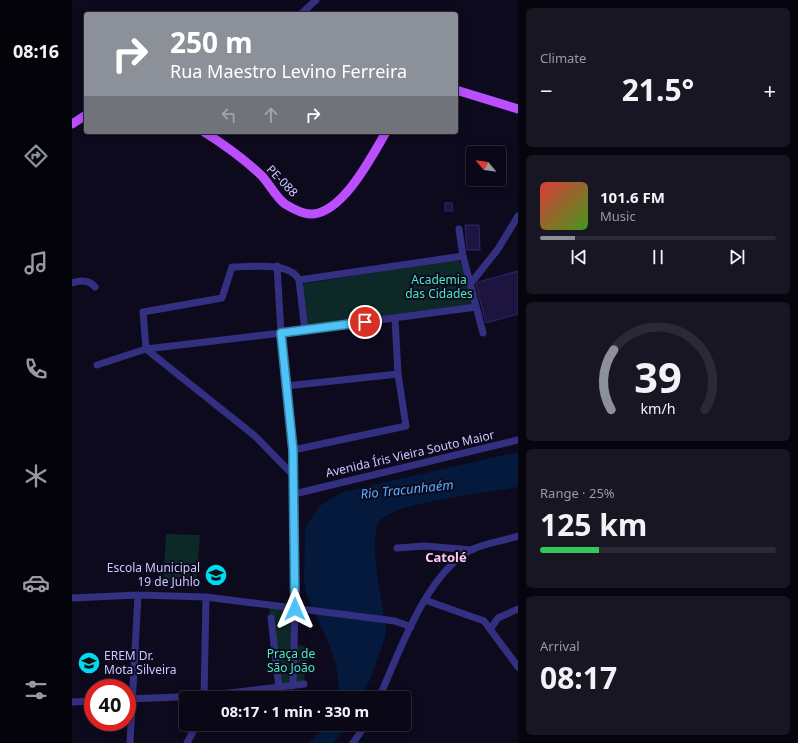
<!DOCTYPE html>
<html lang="en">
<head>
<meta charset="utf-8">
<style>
	:root { --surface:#0a0816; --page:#181623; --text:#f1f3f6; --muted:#999aa1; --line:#2a2935; --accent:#8c9099 }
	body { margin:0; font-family:"Noto Sans",sans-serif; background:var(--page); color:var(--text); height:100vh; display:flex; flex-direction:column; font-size:15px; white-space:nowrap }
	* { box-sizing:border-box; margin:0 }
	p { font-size:13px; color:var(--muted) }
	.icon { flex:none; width:22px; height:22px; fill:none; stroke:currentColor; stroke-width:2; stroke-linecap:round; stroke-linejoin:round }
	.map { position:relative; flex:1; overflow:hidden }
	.sheet { display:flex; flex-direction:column; gap:8px; padding:8px; background:#06040c; width:280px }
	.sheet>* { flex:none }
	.guide { position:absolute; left:12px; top:12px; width:374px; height:122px; border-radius:4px; box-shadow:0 2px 10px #0003,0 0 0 1px var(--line); background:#8c9099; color:#fff; overflow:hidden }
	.needle { width:26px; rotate:299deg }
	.fabs { position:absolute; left:394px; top:146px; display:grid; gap:8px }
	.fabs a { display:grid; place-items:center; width:40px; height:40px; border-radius:4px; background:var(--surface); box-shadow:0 2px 10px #0003,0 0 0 1px var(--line); font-size:20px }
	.speed { position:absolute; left:12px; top:679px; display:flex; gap:8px; font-size:20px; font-weight:700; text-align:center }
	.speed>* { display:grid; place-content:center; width:52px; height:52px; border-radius:50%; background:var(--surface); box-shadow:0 2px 10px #0003,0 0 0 1px var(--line); line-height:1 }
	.speed .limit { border:6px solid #d22; background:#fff; color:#111 }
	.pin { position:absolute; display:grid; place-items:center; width:34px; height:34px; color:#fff; margin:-17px; border:2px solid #fff; border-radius:50%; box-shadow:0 1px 4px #0007 }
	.me { position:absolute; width:44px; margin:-22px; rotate:0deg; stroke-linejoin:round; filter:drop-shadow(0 0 3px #0008) }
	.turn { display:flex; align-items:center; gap:14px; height:84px; padding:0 20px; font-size:18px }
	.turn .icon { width:52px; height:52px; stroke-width:2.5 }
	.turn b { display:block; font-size:28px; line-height:34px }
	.lanes { display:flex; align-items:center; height:38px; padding:0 20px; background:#0003; justify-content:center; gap:20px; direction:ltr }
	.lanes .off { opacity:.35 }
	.big { font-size:30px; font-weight:700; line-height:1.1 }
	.sheet .tile { flex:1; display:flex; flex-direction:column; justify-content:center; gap:6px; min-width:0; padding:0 14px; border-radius:6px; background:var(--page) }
	.sheet .dial { align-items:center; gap:0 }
	.dial svg { height:104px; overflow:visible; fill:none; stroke:var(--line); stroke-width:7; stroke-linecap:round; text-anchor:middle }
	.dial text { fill:var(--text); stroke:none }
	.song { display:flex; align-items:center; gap:12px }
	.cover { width:48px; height:48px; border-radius:6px; background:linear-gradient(135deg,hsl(0 70% 55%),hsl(100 70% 35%)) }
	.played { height:4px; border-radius:2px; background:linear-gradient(90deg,var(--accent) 15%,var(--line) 15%) }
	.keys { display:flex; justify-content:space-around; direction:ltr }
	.heat { display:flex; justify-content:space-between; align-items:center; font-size:22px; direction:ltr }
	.charge { height:6px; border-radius:3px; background:linear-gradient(90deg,#34c759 25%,var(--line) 0) }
	.trip { position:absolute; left:107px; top:691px; width:232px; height:40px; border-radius:4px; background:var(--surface); box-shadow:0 2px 10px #0003,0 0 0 1px var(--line); font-weight:700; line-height:40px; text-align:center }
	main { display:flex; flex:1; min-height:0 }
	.tabs { display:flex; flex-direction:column; width:72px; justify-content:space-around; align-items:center; background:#040309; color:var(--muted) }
	.tabs .icon { width:28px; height:28px }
	.tabs .active { color:var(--accent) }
	.tabs b { font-size:18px; color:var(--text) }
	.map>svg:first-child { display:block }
	.green { fill:#0c2827 }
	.water { fill:#04193c }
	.building { fill:#1d1440; stroke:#32246f }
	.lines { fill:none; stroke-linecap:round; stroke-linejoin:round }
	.minor { stroke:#333081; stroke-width:7 }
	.major { stroke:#bb4eff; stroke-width:9 }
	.route-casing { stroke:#337fa1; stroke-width:10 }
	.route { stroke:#4fc3f7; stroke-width:7 }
	.labels { text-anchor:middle; stroke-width:4; stroke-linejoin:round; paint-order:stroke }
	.street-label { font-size:12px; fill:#cdc7ff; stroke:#0d0a1e }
	.park-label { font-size:12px; fill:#49e9c0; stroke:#0d0a1e }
	.poi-label { font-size:12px; fill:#cdc7ff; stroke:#0d0a1e; text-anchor:end }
	.water-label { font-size:13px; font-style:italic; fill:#55b1ff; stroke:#0d0a1e }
	.neighbourhood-label { font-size:13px; font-weight:bold; fill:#ffc9ec; stroke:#0d0a1e }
</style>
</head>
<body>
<main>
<nav class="tabs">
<b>08:16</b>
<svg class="icon active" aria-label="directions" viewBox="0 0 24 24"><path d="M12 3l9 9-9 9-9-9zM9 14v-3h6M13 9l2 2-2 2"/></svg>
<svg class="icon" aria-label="music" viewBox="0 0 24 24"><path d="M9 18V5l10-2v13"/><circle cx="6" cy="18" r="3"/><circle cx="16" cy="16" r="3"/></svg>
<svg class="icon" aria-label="phone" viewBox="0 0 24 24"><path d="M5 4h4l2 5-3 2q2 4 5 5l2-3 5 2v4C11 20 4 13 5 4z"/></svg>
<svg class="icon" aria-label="climate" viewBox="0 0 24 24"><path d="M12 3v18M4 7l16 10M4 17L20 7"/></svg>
<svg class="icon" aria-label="car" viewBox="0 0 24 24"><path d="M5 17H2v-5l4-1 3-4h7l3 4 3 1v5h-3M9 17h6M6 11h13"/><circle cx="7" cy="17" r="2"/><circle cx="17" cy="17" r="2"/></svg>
<svg class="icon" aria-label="filters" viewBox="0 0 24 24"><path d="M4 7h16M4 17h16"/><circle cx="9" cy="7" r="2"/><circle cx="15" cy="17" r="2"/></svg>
</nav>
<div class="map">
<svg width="446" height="743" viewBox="0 0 446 743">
	<rect width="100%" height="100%" fill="#0d0a1e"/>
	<!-- green -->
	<path class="green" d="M386,259L399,283L404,307L233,331L230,284Z
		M94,534L128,535L124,587L91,584Z
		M197,607L223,610L221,645L235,646L232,684L207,688Z"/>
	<!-- water -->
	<path class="water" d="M446,452V487C416,493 330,501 310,519C293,533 312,606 314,629C315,639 295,685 291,698H266C271,661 247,626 234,593L232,581L233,527L248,506L270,492Z
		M257,724H277L261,743H236Z"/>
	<!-- building -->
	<path class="building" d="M373,203H380L381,211H373Z
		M393,225H407L408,250H395Z
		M446,271V314L414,323L404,285L406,282Z"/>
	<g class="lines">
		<!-- minor -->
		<path class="minor" d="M229,14L244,0
			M387,229L391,256L411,333
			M227,280L391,256
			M0,283C8,280 18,280 23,287
			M399,283L426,249L446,216
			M25,365L74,349L209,333L205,266
			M214,386L326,374
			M221,450L334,426L326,374L323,318
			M221,475L183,436L74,349L71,312L150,298L160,267C177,267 218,261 227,280L233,331
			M222,494L446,440
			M325,548L353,546L400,550
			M0,598L66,595L134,597L323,621L339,627
			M353,600L412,621L446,667
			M199,618L207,688
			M419,628L426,618L446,609
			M221,686L223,609L221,450L209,333L404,307
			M132,698L134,597
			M307,698C327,653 354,574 399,550C413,543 431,541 446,536
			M55,699L132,696L232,684
			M0,702L21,701
			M58,743L66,595
			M115,743L125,724
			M281,743L294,724"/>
		<!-- major -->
		<path class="major" d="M384,90L446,109
			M0,124L14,115
			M132,132C153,145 172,159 190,176C198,185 204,197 213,204C221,209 232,215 241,214C272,211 300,156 314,132"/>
	</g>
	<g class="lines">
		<!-- route casing -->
		<g class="route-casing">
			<path id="route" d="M223,609L221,450L209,333L293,322"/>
		</g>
		<!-- route -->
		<use href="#route" class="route"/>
	</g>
	<!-- icons -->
	<defs>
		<g id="school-disc" transform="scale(1.15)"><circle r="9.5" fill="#00dbf2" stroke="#0d0a1e"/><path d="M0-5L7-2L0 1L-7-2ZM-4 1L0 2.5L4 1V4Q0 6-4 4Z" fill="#111"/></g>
	</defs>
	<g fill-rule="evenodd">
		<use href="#school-disc" x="144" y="575"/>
		<use href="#school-disc" x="17" y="663"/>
	</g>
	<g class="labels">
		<!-- street labels -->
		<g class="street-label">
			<text transform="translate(210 181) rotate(46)" y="4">PE-088</text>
			<text transform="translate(338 454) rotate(-13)" y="4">Avenida Íris Vieira Souto Maior</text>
		</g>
		<!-- park labels -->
		<g class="park-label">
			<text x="367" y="284">Academia<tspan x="367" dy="14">das Cidades</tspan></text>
			<text x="219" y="658">Praça de<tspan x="219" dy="14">São João</tspan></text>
		</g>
		<!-- poi labels -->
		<g class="poi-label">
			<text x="128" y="572">Escola Municipal<tspan x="128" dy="14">19 de Juhlo</tspan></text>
			<text x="32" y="660" text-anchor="start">EREM Dr.<tspan x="32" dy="14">Mota Silveira</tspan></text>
		</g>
		<!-- water labels -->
		<g class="water-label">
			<text transform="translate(335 489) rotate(-6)" y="5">Rio Tracunhaém</text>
		</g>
		<!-- neighbourhood labels -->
		<g class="neighbourhood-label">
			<text x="374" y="562">Catolé</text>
		</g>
	</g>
</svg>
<div class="fabs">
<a><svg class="needle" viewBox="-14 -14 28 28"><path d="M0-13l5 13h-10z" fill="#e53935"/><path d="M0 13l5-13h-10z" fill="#999aa1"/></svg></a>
</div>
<div class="speed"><div class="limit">40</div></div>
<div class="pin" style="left:293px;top:322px;background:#d93025"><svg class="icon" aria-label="arrive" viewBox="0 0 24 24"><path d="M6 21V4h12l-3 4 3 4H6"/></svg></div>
<svg class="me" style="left:223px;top:609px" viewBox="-20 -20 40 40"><path d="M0-17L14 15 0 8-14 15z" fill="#4fc3f7" stroke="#fff" stroke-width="4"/></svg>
<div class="trip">08:17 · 1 min · 330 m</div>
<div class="guide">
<div class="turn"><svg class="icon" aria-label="right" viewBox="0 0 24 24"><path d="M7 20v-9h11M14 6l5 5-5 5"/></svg><div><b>250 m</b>Rua Maestro Levino Ferreira</div></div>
<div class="lanes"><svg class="icon off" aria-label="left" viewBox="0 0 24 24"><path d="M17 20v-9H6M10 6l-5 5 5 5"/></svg><svg class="icon off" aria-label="ahead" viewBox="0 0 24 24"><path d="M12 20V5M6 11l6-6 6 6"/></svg><svg class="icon" aria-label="right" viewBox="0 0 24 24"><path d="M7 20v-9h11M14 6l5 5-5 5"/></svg></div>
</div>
</div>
<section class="sheet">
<div class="tile"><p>Climate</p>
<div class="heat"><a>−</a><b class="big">21.5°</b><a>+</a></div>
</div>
<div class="tile">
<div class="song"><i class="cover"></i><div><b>101.6 FM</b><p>Music</p></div></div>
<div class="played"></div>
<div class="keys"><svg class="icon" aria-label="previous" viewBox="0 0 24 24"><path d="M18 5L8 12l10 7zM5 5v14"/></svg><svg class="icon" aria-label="pause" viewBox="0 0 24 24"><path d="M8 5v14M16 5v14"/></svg><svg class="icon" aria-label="next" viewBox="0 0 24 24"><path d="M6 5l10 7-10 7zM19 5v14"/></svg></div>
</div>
<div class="tile dial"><svg viewBox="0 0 100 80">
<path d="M14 69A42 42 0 1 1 86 69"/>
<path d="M14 69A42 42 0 0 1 16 23" stroke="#8c9099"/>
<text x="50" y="56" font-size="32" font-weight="700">39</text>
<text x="50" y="72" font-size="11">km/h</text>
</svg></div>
<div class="tile"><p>Range · 25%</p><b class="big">125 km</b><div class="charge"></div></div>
<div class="tile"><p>Arrival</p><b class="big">08:17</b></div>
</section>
</main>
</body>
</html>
